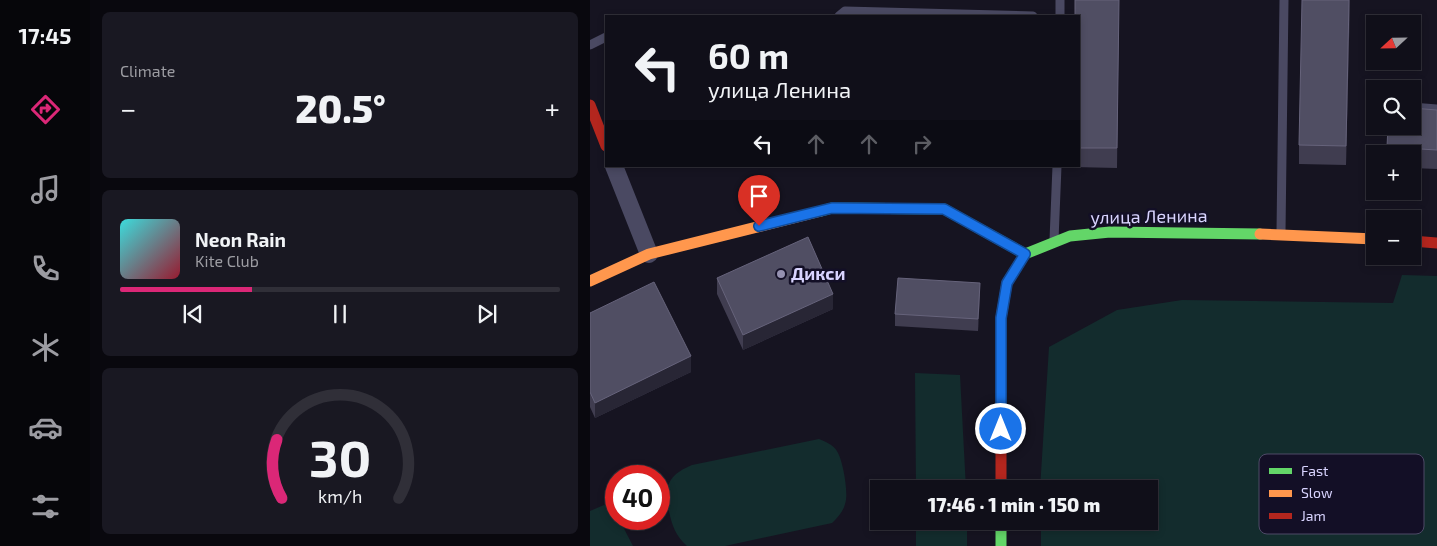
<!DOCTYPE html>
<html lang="en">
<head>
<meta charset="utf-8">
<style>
	:root { --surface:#100f19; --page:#191822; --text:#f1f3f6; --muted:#9c9ca2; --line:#302f38; --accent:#db2777 }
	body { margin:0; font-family:"Exo 2",sans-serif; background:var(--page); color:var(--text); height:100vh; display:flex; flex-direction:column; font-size:19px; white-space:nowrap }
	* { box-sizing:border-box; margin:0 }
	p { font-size:16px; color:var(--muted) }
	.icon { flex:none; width:28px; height:28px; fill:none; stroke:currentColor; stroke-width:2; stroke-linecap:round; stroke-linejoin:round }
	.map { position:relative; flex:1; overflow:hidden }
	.drawer { display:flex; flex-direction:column; gap:12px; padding:12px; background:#09080e; width:500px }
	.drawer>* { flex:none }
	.guide { position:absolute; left:15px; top:15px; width:475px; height:152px; border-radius:0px; box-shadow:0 2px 8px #0003,0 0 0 1px var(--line); background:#100f19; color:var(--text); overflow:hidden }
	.needle { width:32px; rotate:248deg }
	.buttons { position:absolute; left:776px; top:15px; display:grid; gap:10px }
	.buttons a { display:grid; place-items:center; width:55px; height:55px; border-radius:0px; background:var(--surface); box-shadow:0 2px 8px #0003,0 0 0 1px var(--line); font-size:25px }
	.speed { position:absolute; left:15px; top:465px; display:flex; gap:10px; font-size:25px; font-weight:700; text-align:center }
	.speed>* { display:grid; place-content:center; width:65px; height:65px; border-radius:50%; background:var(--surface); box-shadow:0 2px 8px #0003,0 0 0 1px var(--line); line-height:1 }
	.speed .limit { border:8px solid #d22; background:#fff; color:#111 }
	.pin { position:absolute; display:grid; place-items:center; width:42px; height:42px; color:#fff; margin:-51px -21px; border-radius:50% 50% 50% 0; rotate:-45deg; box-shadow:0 0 5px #0007 }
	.pin .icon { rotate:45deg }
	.me { position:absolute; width:55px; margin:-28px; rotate:0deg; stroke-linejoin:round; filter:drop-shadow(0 0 4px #0008) }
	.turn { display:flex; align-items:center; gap:18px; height:105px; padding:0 20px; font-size:22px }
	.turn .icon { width:65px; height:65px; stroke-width:2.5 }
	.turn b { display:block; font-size:35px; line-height:42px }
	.lanes { display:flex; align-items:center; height:48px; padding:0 20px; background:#0003; justify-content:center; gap:25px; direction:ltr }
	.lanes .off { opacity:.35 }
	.big { font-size:38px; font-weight:800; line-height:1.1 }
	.drawer .tile { flex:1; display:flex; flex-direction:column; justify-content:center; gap:8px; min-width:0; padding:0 18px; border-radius:8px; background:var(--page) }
	.drawer .dial { align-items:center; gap:0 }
	.dial svg { height:130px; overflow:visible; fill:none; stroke:var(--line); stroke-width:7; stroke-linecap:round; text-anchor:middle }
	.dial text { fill:var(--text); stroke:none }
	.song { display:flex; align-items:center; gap:15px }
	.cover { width:60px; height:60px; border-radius:8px; background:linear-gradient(135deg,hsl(180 70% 55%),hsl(350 70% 35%)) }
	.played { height:5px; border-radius:2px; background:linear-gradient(90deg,var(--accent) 30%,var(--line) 30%) }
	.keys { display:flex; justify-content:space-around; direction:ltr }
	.heat { display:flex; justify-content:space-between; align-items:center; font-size:28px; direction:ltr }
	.trip { position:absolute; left:280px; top:480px; width:288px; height:50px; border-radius:0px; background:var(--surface); box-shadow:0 2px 8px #0003,0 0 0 1px var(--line); font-weight:800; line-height:50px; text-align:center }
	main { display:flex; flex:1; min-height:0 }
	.tab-bar { display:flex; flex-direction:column; width:90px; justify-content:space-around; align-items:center; background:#06060a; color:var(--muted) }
	.tab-bar .icon { width:35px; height:35px }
	.tab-bar .selected { color:var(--accent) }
	.tab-bar b { font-size:22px; color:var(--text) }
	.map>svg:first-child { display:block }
	.green { fill:#132c2d }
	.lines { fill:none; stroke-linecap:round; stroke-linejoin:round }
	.lane { stroke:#4a4962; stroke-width:9 }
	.street { stroke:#4a4962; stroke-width:18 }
	.fast { stroke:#63d668; stroke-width:11 }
	.slow { stroke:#ff974d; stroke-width:11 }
	.jam { stroke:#b3261e; stroke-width:11 }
	.wall { fill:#403d50 }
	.shaded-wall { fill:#282635 }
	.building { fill:#504e63; stroke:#66637b }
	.route-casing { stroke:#114b97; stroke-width:12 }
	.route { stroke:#1a73e8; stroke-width:9 }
	.poi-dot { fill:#9591b1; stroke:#130f26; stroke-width:2 }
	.labels { text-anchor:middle; stroke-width:5; stroke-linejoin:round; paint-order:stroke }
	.street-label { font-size:18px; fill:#d9d4ff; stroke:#130f26 }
	.poi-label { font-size:18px; font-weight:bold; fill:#d9d4ff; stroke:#130f26; text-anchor:start }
	.key { fill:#130f26; stroke:#4e4a67; stroke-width:1 }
	.key-label { font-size:14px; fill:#d9d4ff }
</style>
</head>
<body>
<main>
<nav class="tab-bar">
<b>17:45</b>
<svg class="icon selected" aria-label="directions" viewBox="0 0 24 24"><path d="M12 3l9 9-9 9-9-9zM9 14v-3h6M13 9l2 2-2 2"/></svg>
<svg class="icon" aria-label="music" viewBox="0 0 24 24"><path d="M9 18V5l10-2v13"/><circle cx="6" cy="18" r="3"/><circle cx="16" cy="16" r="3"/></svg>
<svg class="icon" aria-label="phone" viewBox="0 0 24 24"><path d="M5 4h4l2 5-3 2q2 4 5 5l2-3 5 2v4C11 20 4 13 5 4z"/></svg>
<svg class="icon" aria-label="climate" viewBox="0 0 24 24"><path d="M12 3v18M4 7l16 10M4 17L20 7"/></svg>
<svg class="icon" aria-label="car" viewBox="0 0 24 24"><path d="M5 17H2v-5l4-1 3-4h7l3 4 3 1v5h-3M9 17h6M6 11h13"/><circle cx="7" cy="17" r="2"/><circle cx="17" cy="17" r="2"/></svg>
<svg class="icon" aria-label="filters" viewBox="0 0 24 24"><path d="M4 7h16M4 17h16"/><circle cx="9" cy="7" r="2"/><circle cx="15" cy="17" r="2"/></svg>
</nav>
<section class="drawer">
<div class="tile"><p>Climate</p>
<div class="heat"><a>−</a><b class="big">20.5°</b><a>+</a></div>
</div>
<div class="tile">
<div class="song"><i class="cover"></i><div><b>Neon Rain</b><p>Kite Club</p></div></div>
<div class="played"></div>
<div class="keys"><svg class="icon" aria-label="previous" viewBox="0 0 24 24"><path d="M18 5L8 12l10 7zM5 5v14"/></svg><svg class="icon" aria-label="pause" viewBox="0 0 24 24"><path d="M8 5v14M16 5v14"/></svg><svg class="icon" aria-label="next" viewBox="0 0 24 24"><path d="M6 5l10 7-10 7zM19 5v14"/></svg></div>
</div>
<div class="tile dial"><svg viewBox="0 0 100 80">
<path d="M14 69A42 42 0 1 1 86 69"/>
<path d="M14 69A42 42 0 0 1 11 33" stroke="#db2777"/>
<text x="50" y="56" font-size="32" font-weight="700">30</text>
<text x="50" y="72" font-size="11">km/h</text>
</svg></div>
</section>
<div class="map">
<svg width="847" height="546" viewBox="0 0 847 546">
	<rect width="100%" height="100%" fill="#161421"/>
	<!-- green -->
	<path class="green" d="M812,275L847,276V546H451V521H559V489H450L459,347L527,310L592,300L803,303Z
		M325,373L370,375L376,489H326Z
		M229,439C237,442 245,446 248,453C253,462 259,494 255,504C253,512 248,517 242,523L135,546H97C86,536 82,526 79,511C74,486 78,475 102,465Z
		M21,502L26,513V519H29L43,546H0V511Z
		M326,521H377V546H326Z"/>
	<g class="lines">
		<!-- lane -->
		<path class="lane" d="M249,16L255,11L443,16
			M470,16V0
			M0,45L16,37
			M822,107L847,109
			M691,232L694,0
			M464,240L467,166"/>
		<!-- street -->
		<path class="street" d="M24,166L59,254"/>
		<!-- fast -->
		<path class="fast" d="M231,211L242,208L354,209L435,254
			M435,254L480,236L520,232L670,234
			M411,521V546"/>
		<!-- slow -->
		<path class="slow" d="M670,234L785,239
			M0,281L59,254L231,211"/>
		<!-- jam -->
		<path class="jam" d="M0,105L16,146
			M822,241L847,243
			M411,489V318L417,283L435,254"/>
	</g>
	<!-- wall -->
	<path class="wall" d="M529,0L527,168L483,167V166H489V16Z
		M760,0L756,165L709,164V145Z
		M847,110V169L822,168V154H797V147Z
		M127,278L243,309L153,350L127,294Z
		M390,295L388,331L305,326V314Z
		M0,313L101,372L5,418L0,407Z"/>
	<!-- shaded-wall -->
	<path class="shaded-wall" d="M759,0H760L756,165V146Z
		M390,283V295L388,331V319Z
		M243,294V309L153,350V335Z
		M101,356V372L5,418V403Z"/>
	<!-- building -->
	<path class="building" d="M485,0H529L527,148H489V16H485Z
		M712,0H759L756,146L709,145Z
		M822,108L847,110V150L797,147L798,126H822Z
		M218,237L243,294L153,335L127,278Z
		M308,278L390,283L388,319L305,314Z
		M64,282L101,356L5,403L0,392V313Z"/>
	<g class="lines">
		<!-- route casing -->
		<g class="route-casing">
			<path id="route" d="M169,226L242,208L354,209L435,254L417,283L411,318V429"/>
		</g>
		<!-- route -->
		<use href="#route" class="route"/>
	</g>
	<!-- markers -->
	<circle class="poi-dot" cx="191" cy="274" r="5"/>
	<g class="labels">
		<!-- street labels -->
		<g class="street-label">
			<text transform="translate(559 217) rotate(-1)" y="6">улица Ленина</text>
		</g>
		<!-- poi labels -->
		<g class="poi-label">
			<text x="201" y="280">Дикси</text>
		</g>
	</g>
	<!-- legend -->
	<rect x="669" y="454" width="165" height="80" rx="8" class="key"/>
	<rect x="679" y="468" width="23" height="6" fill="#63d668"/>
	<rect x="679" y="490" width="23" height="7" fill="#ff974d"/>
	<rect x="679" y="513" width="23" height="6" fill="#b3261e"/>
	<g class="key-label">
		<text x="711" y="476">Fast</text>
		<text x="711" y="498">Slow</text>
		<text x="711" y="521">Jam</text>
	</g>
</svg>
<div class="buttons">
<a><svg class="needle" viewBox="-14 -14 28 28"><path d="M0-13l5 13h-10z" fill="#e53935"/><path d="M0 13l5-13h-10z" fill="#9c9ca2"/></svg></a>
<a><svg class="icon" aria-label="search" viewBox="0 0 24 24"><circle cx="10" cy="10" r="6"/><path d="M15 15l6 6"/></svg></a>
<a>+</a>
<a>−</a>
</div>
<div class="speed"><div class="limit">40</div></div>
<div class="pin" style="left:169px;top:226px;background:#d93025"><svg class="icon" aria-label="arrive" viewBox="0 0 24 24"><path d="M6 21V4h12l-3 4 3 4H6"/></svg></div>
<svg class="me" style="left:411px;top:429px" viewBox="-20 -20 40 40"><circle r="17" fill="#1a73e8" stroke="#fff" stroke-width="3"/><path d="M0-11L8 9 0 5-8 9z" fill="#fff"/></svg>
<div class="trip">17:46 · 1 min · 150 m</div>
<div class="guide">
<div class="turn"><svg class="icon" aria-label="left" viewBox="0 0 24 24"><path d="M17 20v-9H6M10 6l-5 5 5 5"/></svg><div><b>60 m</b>улица Ленина</div></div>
<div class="lanes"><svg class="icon" aria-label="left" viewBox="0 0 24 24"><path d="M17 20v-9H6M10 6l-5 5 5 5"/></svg><svg class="icon off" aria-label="ahead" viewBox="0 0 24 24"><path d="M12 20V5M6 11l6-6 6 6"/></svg><svg class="icon off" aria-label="ahead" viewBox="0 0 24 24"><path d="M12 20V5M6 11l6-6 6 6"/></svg><svg class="icon off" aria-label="right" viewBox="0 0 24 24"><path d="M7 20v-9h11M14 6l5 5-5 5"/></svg></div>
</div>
</div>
</main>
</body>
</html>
